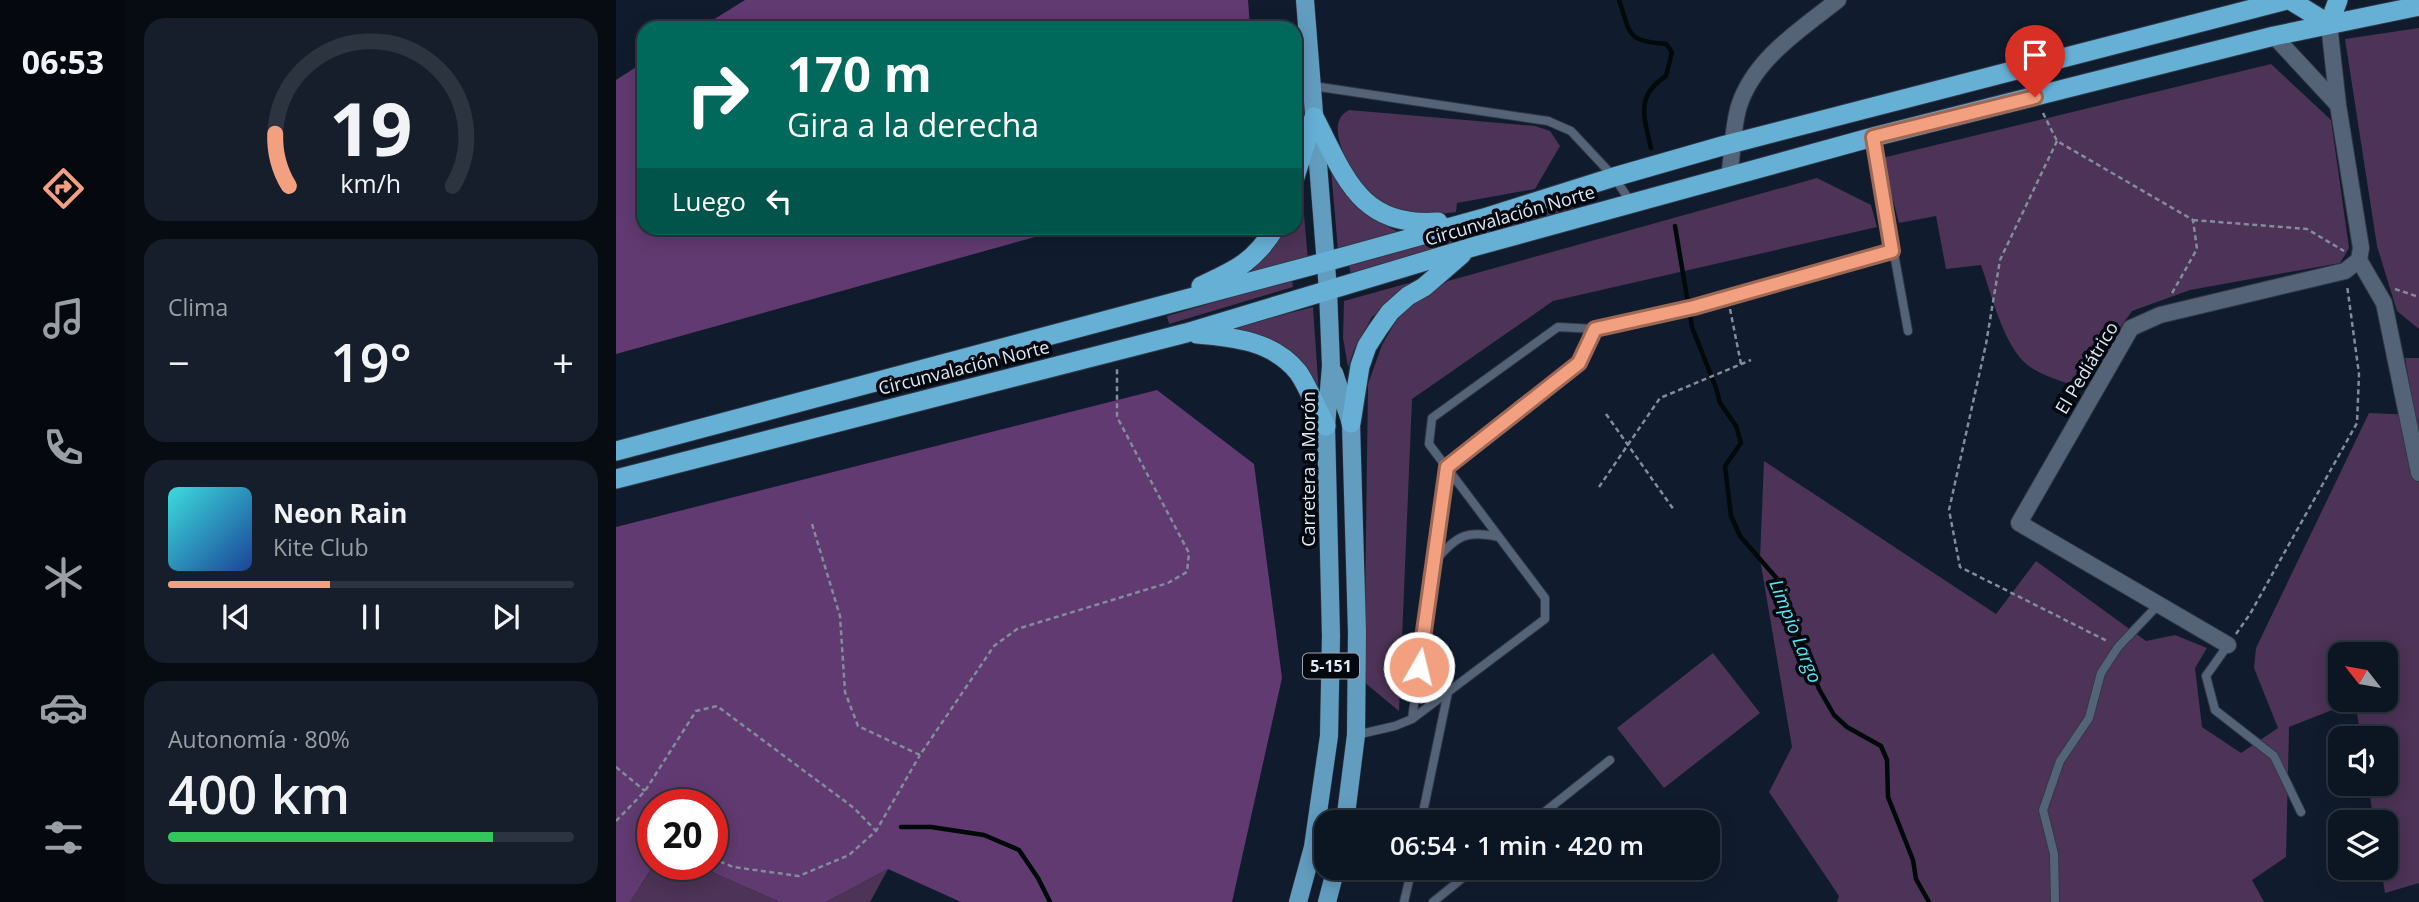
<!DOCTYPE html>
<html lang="es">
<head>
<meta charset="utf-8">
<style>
	:root { --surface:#0c1522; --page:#151e2a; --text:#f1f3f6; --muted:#9a9fa5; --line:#2c3440; --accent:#f3a081 }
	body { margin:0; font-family:"Open Sans",sans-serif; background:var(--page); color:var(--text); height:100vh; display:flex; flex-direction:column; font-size:26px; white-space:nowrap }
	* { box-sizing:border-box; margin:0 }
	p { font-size:23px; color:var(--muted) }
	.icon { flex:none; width:38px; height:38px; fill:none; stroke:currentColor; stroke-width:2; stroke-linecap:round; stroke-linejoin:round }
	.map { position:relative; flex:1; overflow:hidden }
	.sheet { display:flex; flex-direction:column; gap:18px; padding:18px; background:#070c13; width:490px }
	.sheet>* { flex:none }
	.guide { position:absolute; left:21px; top:21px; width:665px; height:214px; border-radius:21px; box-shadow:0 4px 18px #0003,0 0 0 2px var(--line); background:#00695c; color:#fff; overflow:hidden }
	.needle { width:46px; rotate:301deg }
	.fabs { position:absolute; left:1712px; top:642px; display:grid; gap:14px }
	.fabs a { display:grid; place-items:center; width:70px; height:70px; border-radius:14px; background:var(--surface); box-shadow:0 4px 18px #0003,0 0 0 2px var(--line); font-size:35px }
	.speed { position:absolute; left:21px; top:789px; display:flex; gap:14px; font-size:35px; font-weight:700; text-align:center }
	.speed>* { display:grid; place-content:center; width:91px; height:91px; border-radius:50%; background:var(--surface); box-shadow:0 4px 18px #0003,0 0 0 2px var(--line); line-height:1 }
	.speed .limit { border:10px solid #d22; background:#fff; color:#111 }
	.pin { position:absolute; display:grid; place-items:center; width:60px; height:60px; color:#fff; margin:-72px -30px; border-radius:50% 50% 50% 0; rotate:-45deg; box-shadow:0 0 7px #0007 }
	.pin .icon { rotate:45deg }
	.me { position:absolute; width:77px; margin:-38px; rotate:8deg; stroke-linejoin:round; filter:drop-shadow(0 0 5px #0008) }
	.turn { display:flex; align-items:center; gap:24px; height:147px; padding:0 35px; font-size:32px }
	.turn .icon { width:91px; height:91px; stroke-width:2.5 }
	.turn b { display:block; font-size:49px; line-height:60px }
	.then { display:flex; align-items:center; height:66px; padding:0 35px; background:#0003; gap:14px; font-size:26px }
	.big { font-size:52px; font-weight:600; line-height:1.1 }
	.sheet .card { flex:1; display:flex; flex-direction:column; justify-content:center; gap:10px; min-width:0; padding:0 24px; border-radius:21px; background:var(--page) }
	.sheet .dial { align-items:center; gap:0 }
	.dial svg { height:182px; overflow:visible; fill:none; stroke:var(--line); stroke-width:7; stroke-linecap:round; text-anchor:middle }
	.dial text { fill:var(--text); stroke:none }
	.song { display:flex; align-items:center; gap:21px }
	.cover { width:84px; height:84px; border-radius:10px; background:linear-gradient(135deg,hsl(180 70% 55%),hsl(220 70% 35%)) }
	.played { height:7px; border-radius:4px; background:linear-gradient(90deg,var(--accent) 40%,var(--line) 40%) }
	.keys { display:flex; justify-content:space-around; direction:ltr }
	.heat { display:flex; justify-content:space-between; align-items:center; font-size:38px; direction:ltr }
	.charge { height:10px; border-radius:5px; background:linear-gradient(90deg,#34c759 80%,var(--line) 0) }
	.trip { position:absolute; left:698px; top:810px; width:406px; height:70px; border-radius:21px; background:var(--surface); box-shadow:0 4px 18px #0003,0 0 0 2px var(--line); font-weight:600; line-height:70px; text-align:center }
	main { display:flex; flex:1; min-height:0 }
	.tabs { display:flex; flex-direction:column; width:126px; justify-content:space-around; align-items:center; background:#05080e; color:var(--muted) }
	.tabs .icon { width:49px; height:49px }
	.tabs .selected { color:var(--accent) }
	.tabs b { font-size:32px; color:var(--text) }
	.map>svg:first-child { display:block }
	.green { fill:#4d3357; fill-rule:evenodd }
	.forest { fill:#613a71 }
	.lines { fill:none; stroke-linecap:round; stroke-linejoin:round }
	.stream { stroke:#01090a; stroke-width:4.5 }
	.service-casing { stroke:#323847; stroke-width:10 }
	.minor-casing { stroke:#323847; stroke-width:18 }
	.primary-casing { stroke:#323847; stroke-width:19 }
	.trunk-casing { stroke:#323847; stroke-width:21 }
	.path { stroke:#828c9b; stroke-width:2.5; stroke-dasharray:5 3.5; stroke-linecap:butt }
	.service { stroke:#556379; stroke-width:8 }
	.minor { stroke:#556379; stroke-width:16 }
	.primary { stroke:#629dbf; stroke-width:18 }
	.trunk { stroke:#66b0d6; stroke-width:19 }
	.route-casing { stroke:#9e6854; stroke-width:18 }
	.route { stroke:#f3a081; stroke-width:12 }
	.labels { text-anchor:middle; stroke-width:7; stroke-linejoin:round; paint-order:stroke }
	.shield { fill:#03070e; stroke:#9ea4b0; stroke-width:2 }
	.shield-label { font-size:16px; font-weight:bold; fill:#e0e8f5 }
	.street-label { font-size:18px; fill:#e0e8f5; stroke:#03070e }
	.water-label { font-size:19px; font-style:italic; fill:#4feaf6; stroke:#03070e }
</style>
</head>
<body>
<main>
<nav class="tabs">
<b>06:53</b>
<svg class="icon selected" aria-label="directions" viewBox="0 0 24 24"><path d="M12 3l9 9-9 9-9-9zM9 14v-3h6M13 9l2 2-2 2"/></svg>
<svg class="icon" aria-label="music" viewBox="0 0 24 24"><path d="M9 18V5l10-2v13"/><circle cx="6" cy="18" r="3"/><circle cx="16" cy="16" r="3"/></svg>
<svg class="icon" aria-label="phone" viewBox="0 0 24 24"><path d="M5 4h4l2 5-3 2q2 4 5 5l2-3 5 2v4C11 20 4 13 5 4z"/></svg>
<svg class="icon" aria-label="climate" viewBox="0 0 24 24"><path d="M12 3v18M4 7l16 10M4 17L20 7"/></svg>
<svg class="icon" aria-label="car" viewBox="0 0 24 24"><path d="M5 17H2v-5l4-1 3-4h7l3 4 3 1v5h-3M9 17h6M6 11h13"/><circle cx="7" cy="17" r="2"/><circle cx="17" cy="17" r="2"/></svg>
<svg class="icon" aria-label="filters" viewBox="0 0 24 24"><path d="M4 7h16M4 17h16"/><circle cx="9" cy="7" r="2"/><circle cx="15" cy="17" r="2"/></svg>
</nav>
<section class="sheet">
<div class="card dial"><svg viewBox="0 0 100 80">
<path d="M14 69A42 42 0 1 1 86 69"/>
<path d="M14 69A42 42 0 0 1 8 46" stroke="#f3a081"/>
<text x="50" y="56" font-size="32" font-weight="700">19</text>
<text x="50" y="72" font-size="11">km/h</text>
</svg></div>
<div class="card"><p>Clima</p>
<div class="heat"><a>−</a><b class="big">19°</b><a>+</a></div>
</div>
<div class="card">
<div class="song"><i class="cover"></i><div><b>Neon Rain</b><p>Kite Club</p></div></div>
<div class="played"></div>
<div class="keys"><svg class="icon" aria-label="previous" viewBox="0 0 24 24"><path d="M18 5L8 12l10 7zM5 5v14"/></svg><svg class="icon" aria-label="pause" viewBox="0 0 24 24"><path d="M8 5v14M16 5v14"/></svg><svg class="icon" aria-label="next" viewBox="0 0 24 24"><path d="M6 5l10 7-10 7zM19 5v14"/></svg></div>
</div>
<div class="card"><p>Autonomía · 80%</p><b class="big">400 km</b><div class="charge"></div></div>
</section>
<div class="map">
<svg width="1803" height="902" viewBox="0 0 1803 902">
	<rect width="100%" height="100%" fill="#101c2e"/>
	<!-- green -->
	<path class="green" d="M1803,28V329L1781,311L1761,246L1729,39Z
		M1655,64L1715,120L1733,248L1724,263L1574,290L1516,311L1462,387C1444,380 1421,375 1407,361C1386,339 1375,293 1365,265L1330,269L1320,216L1283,223L1266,158Z
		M733,110L919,126L934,131L944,146L919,189L841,203L840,212C815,216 771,215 751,196C747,192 743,183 740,177C731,161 708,122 733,110Z
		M715,169C739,210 747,215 789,235L722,250Z
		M1201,178L1255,205L1261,227L937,301L796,399L783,711L748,682L752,384L766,345L785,312L832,281Z
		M686,191L692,261L614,282L654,248L669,228H679V206Z
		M956,203L958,208L735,273L733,266Z
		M676,280L677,287L553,324L551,316Z
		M800,281L756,317L738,350L732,367L727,338L728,301Z
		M697,307L703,395C674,355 668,338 617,328Z
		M1789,358H1803V883L1769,893L1765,868H1769V822H1758L1752,784H1769V738H1745L1739,701L1673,727L1670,857L1636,880L1648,902H1221L1223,896L1153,792L1176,747L1144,559L1148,461L1380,614L1420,561L1530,641L1559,635L1591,648L1579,668L1586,727L1625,753L1662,728L1638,668L1640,648L1753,413L1799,415ZM1724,654H1769V700H1724Z
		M1097,653L1144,713L1048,788L1001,728Z
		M39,864L80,865L164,902H14Z
		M272,869L254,902H210Z"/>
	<!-- forest -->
	<path class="forest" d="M129,0H632L634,28H84Z
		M28,62V228H451L0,354V80Z
		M541,390L638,464L666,678L616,902H345L272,869L210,902H164L80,865L96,864V805H37L38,865L14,902H0V527Z"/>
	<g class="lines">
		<!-- stream -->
		<path class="stream" d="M1003,0C1015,35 1010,41 1050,44L1056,52L1050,76C1019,96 1028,117 1035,148
			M1059,226L1076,327L1100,388L1104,403L1120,426L1125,443L1109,466L1115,516L1124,536L1163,581L1203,689L1218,715L1231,727L1265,746L1271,760L1272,797L1297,860L1300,879L1313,902
			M285,827H315L368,835L403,850L422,878L434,902"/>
		<!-- service casing -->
		<g class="service-casing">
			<path id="service" d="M697,86L932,121L955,131L998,177L1016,204
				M1257,137L1292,331
				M820,560C841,535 851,530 883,537
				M1612,645L1590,676L1599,710L1658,756L1685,812
				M796,719L831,467L963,363L979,329
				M740,735L779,726L796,719L929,619V598L813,444L816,418L942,327L979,329L1061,311L1276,251
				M805,822L832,692
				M916,822L994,760
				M788,902L796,868
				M817,902L859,868
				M1439,902L1438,854L1427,810L1444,761L1473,718L1485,673L1502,647L1543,604"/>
		</g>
		<!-- minor casing -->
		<g class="minor-casing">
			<path id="minor" d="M1658,36L1722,105
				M1113,177C1117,153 1116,129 1123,106C1138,59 1185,29 1222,0
				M1743,260L1768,303L1803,473
				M1612,645L1403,523L1515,328L1544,315L1729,271L1743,260L1745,248L1722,105L1713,24"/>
		</g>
		<!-- primary casing -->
		<g class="primary-casing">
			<path id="primary" d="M718,373L735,423L741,632L740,735L729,822
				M682,902L697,847L713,736L715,636L710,426L715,366L712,290L689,0
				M711,902L720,868"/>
		</g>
		<!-- trunk casing -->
		<g class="trunk-casing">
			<path id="trunk" d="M1674,0L1713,24L1722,0
				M698,117C729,176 743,228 822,222
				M679,177L698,117
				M585,286C620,270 638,262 659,228
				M581,334C618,337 657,341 682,372C691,384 702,412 710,426
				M735,423L744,366L751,346L762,329L774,312L792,296L808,287L846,254
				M0,451L709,262L868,218L998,177L1106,146L1671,0
				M0,479L570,333L853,248L1257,137L1658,36L1803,6"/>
		</g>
		<!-- path -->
		<path class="path" d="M1427,113L1441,141L1577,220L1581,249L1555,295
			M1441,141L1384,260L1370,344L1333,510L1344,567L1493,642
			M1577,220L1691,229L1728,251
			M1779,289L1803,297
			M1114,309L1125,364
			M990,414L1058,510
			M983,487L1044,398L1135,360
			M196,524L224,616L229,692L242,726L304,755L378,646L401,629L552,583L571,572L573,553L501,417V367
			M1620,634L1634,614L1741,423L1743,374L1731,285
			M0,767L29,791
			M0,821L29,791L80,711L101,706L238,808L260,831
			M96,858L117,867L183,876L233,855L260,831L304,755"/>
		<!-- service -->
		<use href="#service" class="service"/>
		<!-- minor -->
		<use href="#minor" class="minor"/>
		<!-- primary -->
		<use href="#primary" class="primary"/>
		<!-- trunk -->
		<use href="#trunk" class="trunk"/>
	</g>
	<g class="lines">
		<!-- route casing -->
		<g class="route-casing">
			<path id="route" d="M803,667L831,467L963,363L979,329L1078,307L1276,251L1257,137L1419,97"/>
		</g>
		<!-- route -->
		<use href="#route" class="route"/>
	</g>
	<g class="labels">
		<!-- shield labels -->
		<rect class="shield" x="687" y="653.5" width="56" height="25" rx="5"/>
		<g class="shield-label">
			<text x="715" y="672">5-151</text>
		</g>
		<!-- street labels -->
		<g class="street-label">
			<text transform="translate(894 216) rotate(-16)" y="6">Circunvalación Norte</text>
			<text transform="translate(348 368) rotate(-14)" y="6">Circunvalación Norte</text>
			<text transform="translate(1471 368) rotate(-59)" y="6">El Pediátrico</text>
			<text transform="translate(693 469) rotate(-90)" y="6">Carretera a Morón</text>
		</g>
		<!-- water labels -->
		<g class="water-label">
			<text transform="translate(1180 631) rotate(68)" y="7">Limpio Largo</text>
		</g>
	</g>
</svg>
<div class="fabs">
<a><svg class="needle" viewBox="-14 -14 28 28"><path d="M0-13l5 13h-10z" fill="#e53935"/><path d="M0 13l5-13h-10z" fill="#9a9fa5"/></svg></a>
<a><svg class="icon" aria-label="sound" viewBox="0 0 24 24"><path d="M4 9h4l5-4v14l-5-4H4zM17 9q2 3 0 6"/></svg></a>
<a><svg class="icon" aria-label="layers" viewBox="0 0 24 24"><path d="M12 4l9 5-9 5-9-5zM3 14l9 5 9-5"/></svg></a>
</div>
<div class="speed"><div class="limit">20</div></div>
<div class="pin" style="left:1419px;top:97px;background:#d93025"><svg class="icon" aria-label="arrive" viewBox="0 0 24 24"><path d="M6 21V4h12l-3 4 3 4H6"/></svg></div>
<svg class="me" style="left:803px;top:667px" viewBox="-20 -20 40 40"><circle r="17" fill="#f3a081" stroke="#fff" stroke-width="3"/><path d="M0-11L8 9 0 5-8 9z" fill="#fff"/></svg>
<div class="trip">06:54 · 1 min · 420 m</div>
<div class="guide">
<div class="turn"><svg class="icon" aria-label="right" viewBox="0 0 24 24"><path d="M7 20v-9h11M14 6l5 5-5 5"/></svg><div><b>170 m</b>Gira a la derecha</div></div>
<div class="then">Luego<svg class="icon" aria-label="left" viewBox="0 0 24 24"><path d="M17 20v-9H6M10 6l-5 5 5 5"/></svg></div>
</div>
</div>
</main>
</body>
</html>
